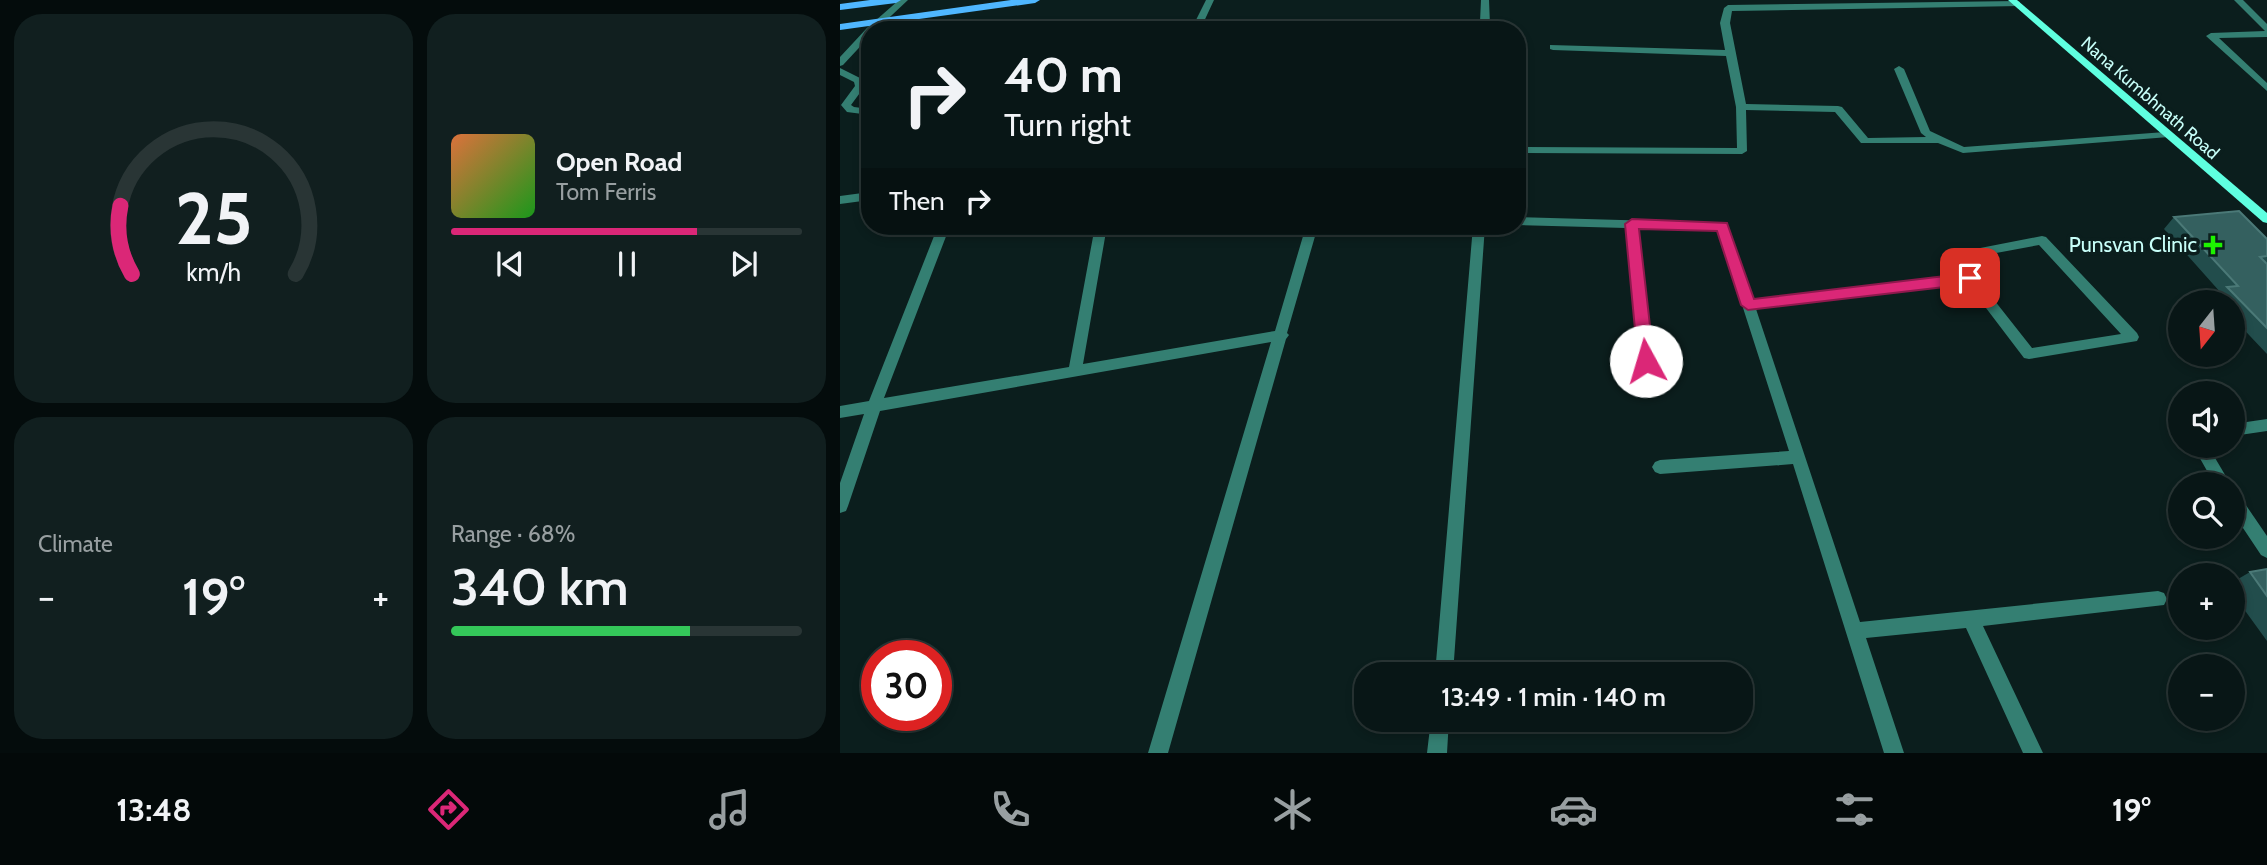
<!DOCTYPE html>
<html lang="en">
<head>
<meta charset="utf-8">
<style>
	:root { --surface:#081616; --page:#111f1f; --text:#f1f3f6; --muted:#989fa1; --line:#293535; --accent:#db2777 }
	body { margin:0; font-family:Cabin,sans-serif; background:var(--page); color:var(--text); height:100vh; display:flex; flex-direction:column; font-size:26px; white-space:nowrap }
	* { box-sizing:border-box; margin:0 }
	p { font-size:23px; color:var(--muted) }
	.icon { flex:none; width:38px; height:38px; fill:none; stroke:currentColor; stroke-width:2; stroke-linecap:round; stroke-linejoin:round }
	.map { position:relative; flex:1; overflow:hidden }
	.drawer { display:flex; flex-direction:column; gap:14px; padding:14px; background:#040c0c; width:840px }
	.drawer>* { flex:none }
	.banner { position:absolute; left:21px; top:21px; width:665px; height:214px; border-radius:28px; box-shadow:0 4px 10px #0003,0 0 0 2px var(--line); background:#081616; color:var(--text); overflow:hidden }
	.needle { width:46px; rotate:197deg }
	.fabs { position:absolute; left:1328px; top:290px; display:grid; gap:14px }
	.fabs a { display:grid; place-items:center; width:77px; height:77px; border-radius:50%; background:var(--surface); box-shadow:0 4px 10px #0003,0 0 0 2px var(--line); font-size:35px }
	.speed { position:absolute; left:21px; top:640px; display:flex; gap:14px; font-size:35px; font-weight:700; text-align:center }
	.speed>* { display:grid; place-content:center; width:91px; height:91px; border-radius:50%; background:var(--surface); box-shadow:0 4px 10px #0003,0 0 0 2px var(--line); line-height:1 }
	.speed .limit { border:10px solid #d22; background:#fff; color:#111 }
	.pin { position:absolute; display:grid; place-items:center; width:60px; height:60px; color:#fff; margin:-30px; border-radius:14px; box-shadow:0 4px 10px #0006 }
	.me { position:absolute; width:77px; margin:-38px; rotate:354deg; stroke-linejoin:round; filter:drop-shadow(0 0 5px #0008) }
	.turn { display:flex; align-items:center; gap:24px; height:147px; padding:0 28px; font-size:32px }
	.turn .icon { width:91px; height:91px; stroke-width:2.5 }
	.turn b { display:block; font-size:49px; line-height:60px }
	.then { display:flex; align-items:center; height:66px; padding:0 28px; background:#0003; gap:14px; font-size:26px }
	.big { font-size:52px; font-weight:600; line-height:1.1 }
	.drawer .widget { flex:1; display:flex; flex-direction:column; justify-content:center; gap:10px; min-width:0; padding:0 24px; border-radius:28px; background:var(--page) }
	.drawer .dial { align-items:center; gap:0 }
	.dial svg { height:182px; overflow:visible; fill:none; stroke:var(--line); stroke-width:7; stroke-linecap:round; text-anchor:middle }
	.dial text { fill:var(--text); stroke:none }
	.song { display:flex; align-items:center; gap:21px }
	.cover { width:84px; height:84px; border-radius:10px; background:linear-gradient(135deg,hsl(20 70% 55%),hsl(120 70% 35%)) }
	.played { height:7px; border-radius:4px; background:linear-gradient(90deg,var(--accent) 70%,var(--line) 70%) }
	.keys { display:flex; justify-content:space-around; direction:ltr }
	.heat { display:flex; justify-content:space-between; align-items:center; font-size:38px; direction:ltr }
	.charge { height:10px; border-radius:5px; background:linear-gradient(90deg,#34c759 68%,var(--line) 0) }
	.drawer .tiles { flex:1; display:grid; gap:14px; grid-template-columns:repeat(2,1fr) }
	.trip { position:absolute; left:514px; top:662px; width:399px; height:70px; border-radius:28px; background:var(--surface); box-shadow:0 4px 10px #0003,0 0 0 2px var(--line); font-weight:600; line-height:70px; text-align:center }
	.dock { display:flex; height:112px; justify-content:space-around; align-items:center; background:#030909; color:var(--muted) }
	.dock .icon { width:49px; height:49px }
	.dock .on { color:var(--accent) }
	.dock b { font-size:32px; color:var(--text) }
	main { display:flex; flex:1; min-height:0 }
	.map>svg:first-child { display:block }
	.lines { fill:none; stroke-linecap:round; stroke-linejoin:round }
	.minor { fill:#347f72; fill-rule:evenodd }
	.secondary { fill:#5fffe0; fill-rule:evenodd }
	.primary { fill:#4fb7ff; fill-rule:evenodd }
	.wall { fill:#224d4c }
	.building { fill:#34605f; stroke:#4b7977; stroke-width:2 }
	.route { fill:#db2777; stroke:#8e194d; stroke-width:2 }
	.poi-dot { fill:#1df300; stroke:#0b1e1d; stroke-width:2.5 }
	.labels { text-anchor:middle; stroke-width:7; stroke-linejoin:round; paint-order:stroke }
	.far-street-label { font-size:18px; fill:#c8fff9; stroke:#0b1e1d }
	.poi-label { font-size:21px; fill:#c8fff9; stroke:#0b1e1d; text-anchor:end }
</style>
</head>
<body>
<main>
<section class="drawer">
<div class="tiles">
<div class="widget dial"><svg viewBox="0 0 100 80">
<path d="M14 69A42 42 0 1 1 86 69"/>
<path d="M14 69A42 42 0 0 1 9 39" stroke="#db2777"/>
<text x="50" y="56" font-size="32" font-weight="700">25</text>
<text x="50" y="72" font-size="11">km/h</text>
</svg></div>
<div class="widget">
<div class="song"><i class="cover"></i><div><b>Open Road</b><p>Tom Ferris</p></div></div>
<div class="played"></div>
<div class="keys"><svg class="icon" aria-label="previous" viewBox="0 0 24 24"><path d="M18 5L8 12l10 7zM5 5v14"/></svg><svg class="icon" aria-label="pause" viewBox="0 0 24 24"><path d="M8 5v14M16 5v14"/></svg><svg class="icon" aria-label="next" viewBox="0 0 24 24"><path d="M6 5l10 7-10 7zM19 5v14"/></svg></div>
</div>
<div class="widget"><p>Climate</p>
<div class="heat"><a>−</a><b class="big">19°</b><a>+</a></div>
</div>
<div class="widget"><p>Range · 68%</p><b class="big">340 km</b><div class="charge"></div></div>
</div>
</section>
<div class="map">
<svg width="1427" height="753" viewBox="0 0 1427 753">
	<rect width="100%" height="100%" fill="#0b1e1d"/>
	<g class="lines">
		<!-- minor -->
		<path class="minor" d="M59,0H68L36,30H30V36L3,65L0,66V57L27,28Z
			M366,0H374L360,30H351Z
			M641,0H649L650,25L645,28H469L464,25L469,22H640Z
			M1394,0H1403L1427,24V37L1379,38L1427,83V91L1366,36L1371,33L1425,31Z
			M1177,1L1180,2V6L892,11L890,23L906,104L998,106L1002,107L1028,138L1086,137L1081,133L1054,69L1059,66L1064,69L1090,131L1124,147L1325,132L1329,133V137L1123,153L1098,143H1021L995,112L906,110L907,151L902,154L677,153V147L897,148L896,107L886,56L713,50L710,49V45L885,50L880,23L884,8L888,5Z
			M0,68L24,80L25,86L11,105L14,107L30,109V115L7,112L1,105L15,86L14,82L0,75Z
			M30,192V200L0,204V196Z
			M677,217L887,223L913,300L1124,274L1130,250L1202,236L1206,237L1297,333L1299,337L1297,341L1189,359L1184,358L1127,283L916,309L1020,622L1318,591L1324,593L1327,599L1324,605L1143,626L1203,753H1183L1126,628L1026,638L1064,753H1044L953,464L820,474L815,472L812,467L815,462L820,460L949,451L878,230L798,228L813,361L811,365H801L799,361L786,228L677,225ZM1199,245L1281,334L1192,348L1136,277L1140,256Z
			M98,226H110L44,398L229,367L255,226H267L243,364L435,331L466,226H478L447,333L449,335L446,339L328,753H308L431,342L40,411L8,506L6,511L0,513V483L24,414L0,418V406L29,401Z
			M633,226H645L613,674H595Z
			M1427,419V431L1393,436V424Z
			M1353,446H1368L1391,485H1375Z
			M1393,493L1399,495L1427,536V558L1421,555L1393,513Z
			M591,719H609L607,753H587Z"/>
		<!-- secondary -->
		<path class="secondary" d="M1168,0H1177L1427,213V223L1423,222Z"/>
		<!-- primary -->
		<path class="primary" d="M30,0H61L56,3L0,10V4Z
			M171,0H200L195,3L0,30V24Z"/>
	</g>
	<!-- wall -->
	<path class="wall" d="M1334,217L1427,256V354L1393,318V303H1379L1376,299L1381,293L1324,229Z
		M1427,569V641L1393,594V582L1410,572Z"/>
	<!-- building -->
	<path class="building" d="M1399,211L1427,239V256L1420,257L1427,264V328L1387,287L1398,286L1334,217Z
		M1427,569V596L1410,572Z"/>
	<!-- route -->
	<path class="route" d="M792,219L887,223L914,299L1130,273L1137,278L1130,284L908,310L901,305L877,231L799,229L814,361L806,367L798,361L785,224Z"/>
	<!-- markers -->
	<path class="poi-dot" d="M1369.5 234.5h7v7h7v7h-7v7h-7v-7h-7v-7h7z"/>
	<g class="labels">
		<!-- far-street labels -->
		<g class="far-street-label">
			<text transform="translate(1310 98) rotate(41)" y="6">Nana Kumbhnath Road</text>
		</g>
		<!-- poi labels -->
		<g class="poi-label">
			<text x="1357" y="252">Punsvan Clinic</text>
		</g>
	</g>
</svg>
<div class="fabs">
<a><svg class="needle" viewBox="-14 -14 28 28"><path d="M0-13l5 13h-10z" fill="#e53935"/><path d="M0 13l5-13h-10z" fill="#989fa1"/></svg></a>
<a><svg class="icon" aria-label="sound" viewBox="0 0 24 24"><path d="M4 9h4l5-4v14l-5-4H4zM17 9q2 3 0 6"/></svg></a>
<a><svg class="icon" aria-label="search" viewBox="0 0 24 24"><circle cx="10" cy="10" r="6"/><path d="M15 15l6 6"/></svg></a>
<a>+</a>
<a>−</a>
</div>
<div class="speed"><div class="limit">30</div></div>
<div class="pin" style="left:1130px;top:278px;background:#d93025"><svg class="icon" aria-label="arrive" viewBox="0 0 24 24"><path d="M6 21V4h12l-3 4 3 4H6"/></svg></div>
<svg class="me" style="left:806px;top:361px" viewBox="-20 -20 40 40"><circle r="19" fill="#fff"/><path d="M0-13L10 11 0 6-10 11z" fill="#db2777"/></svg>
<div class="trip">13:49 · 1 min · 140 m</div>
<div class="banner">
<div class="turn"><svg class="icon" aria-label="right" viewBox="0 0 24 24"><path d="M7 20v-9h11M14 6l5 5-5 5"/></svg><div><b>40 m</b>Turn right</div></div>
<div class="then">Then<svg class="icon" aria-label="right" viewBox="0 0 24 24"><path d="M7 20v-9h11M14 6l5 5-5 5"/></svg></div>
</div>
</div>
</main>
<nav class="dock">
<b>13:48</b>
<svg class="icon on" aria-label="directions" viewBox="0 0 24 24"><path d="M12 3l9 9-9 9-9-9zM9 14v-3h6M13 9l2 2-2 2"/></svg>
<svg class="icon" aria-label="music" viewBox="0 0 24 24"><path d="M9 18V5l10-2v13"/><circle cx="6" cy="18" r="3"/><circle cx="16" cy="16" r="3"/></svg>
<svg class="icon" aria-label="phone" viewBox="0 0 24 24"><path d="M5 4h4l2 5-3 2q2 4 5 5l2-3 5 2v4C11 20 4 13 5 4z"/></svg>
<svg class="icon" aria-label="climate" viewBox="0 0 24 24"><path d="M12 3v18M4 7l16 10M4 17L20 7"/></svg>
<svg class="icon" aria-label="car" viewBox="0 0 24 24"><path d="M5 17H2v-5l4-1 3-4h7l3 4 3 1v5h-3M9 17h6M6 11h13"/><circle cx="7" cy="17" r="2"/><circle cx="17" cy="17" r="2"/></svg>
<svg class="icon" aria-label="filters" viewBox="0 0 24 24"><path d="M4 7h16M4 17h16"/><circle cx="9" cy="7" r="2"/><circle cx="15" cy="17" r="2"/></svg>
<b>19°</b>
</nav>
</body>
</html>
